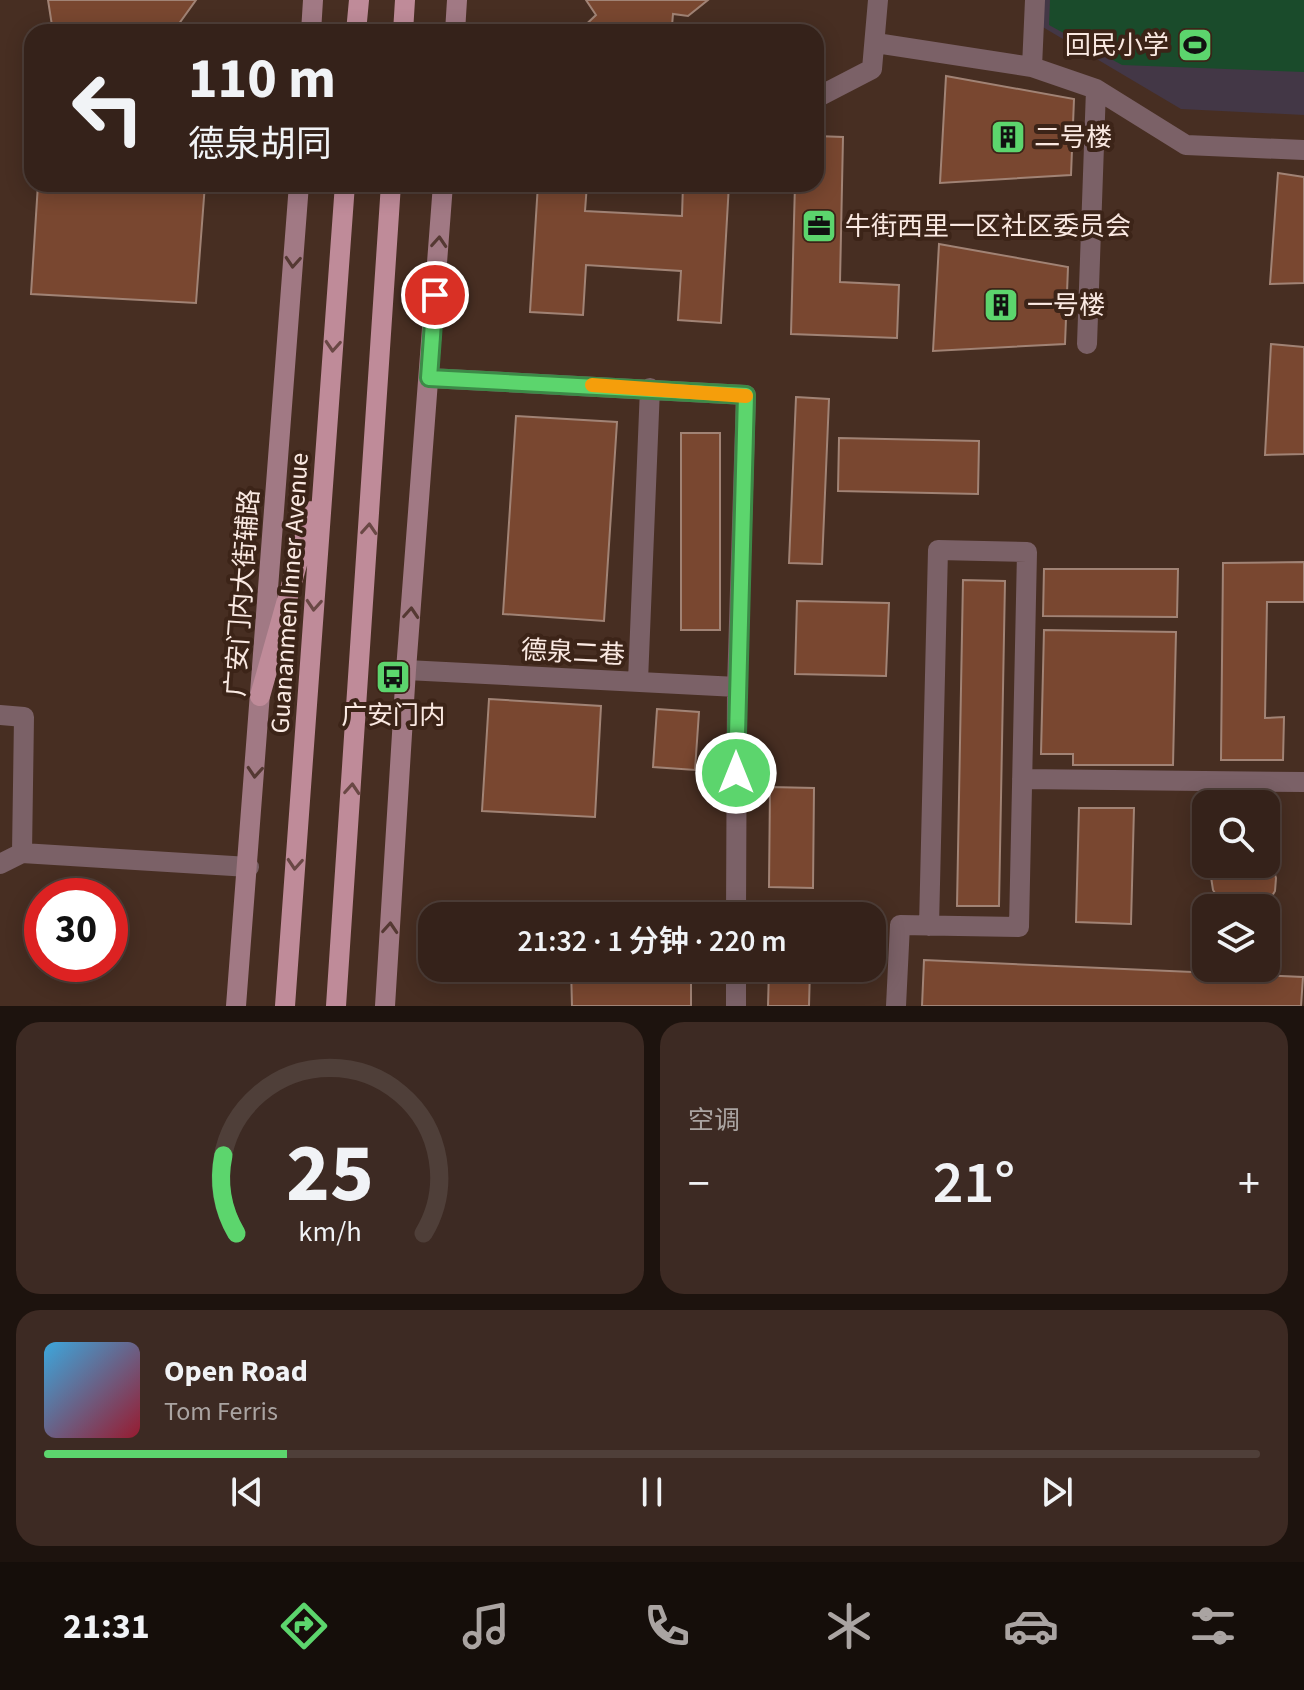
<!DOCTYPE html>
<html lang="zh">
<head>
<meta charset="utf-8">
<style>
	:root { --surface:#35221a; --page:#3d2a23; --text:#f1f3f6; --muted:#aaa4a2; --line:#4f3f39; --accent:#5cd56d }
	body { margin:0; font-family:"Source Sans 3","Noto Sans SC",sans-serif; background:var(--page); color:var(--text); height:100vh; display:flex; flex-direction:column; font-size:30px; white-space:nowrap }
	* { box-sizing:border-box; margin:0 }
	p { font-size:26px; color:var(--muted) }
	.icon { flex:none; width:44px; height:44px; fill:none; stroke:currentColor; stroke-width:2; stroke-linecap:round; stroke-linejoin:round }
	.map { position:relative; height:1006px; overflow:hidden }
	.drawer { display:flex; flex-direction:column; gap:16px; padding:16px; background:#1d130e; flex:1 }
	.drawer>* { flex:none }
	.hud { position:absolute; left:24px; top:24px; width:800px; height:168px; border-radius:24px; box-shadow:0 4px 20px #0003,0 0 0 2px var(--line); background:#35221a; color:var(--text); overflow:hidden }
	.tools { position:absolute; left:1192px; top:790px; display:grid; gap:16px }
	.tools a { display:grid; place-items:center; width:88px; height:88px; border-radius:16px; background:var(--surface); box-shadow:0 4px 20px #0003,0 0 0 2px var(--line); font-size:40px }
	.speed { position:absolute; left:24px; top:878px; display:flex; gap:16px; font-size:40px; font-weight:700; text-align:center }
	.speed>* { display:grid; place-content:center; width:104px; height:104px; border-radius:50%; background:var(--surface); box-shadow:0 4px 20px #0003,0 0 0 2px var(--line); line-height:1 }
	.speed .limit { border:12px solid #d22; background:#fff; color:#111 }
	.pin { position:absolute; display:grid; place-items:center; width:68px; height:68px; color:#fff; margin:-34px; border:4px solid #fff; border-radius:50%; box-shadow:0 2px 8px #0007 }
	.me { position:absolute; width:88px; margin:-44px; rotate:0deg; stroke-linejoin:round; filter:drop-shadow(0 0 6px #0008) }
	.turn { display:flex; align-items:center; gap:28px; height:168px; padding:0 32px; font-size:36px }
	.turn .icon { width:104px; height:104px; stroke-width:2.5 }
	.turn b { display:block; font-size:56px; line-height:68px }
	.big { font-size:60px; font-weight:600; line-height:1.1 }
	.drawer .widget { flex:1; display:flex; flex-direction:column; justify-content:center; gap:12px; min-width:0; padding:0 28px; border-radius:24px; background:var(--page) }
	.drawer .dial { align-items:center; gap:0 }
	.dial svg { height:208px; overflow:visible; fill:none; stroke:var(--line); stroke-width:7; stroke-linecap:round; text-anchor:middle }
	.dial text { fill:var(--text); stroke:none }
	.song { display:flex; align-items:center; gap:24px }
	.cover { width:96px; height:96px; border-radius:12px; background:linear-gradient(135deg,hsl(200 70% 55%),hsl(350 70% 35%)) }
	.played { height:8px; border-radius:4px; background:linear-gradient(90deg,var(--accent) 20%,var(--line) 20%) }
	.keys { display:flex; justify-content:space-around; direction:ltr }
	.heat { display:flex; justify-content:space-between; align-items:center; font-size:44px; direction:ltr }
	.drawer .tiles { flex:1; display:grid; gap:16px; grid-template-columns:1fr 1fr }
	.widget:last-child { grid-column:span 2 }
	.trip { position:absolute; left:418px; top:902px; width:468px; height:80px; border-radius:24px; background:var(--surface); box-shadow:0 4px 20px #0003,0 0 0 2px var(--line); font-weight:600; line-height:80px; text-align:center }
	.tab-bar { display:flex; height:128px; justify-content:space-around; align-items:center; background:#150e0a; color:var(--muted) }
	.tab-bar .icon { width:56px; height:56px }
	.tab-bar .current { color:var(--accent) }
	.tab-bar b { font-size:36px; color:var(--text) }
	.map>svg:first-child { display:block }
	.education { fill:#433746 }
	.green { fill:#1a4b2b }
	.building { fill:#794730; stroke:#a18375; stroke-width:2 }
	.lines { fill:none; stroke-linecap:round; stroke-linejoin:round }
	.street { stroke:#7b6167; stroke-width:20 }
	.secondary { stroke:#a17984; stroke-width:20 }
	.primary { stroke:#bf8b99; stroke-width:20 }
	.oneway { stroke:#553933 }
	.oneway2 { stroke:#6a4845 }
	.route-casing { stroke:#3c8a47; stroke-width:20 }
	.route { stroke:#5cd56d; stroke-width:14 }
	.slow { stroke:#f59e0b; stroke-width:14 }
	.labels { text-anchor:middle; stroke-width:8; stroke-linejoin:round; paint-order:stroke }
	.poi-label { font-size:26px; fill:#fae9e2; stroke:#3c2418; text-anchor:start }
	.street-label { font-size:26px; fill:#fae9e2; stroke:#3c2418 }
</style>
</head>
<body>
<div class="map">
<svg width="1304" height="1006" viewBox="0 0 1304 1006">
	<rect width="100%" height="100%" fill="#472e22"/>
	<!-- education -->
	<path class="education" d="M1043,0H1304V115L1181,109L1041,26Z"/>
	<!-- green -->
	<path class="green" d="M1050,0H1304V72L1122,65L1049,25Z"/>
	<!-- building -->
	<path class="building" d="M48,0H196L173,32H53Z
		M586,0H708L688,16L673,14L672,26L701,32H578L596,15Z
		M946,76L1074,99L1071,175L940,183Z
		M816,136L843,137L840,282L899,285L897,338L791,334L795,184H816Z
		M1278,173L1304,177V283L1270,284Z
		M38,184H205L196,303L31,294Z
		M538,184H587L585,211L682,216L683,184H729L721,323L678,320L681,271L586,265L583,315L530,312Z
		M939,244L1068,267L1065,344L933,351Z
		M1271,344L1304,347V454L1265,455Z
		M796,397L829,399L822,564L789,563Z
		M516,416L617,422L604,621L503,614Z
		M681,433H720V630H681Z
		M839,438L979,441L978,494L838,491Z
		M1304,562V602H1267L1265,718L1284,717L1283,760H1221L1223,563Z
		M1044,569H1178L1177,617L1043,616Z
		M963,580L1005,581L999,906H957Z
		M797,601L889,603L886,676L795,674Z
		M1044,630L1176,632L1173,765H1073V754H1041Z
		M489,699L601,706L595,817L482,811Z
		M657,709L699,712L695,770L653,767Z
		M770,787L814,788L813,888L769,887Z
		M1079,808H1134L1131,924L1076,922Z
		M1266,856L1272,865L1276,878L1275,891L1268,903L1262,908L1224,907L1213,890L1211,877L1216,864H1266Z
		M924,960L1303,977L1301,1006H922Z
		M571,968H691V1006H572Z
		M769,968H810L809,1006H768Z"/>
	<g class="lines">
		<!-- street -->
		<path class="street" d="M876,43L1032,67L1096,89L1186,145L1304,150
			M1032,67L1035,0
			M816,98L872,69L878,0
			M1087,344L1096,89
			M429,378L746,395L737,687L736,916
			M406,670L737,687
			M638,681L650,388
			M0,715L24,717L22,853
			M1022,779L1304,782
			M0,864L22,853L249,867
			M736,1006V968
			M896,1006L900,925L1019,927L1027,552L938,550L929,926"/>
		<!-- secondary -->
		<path class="secondary" d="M311,32L313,0
			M455,32L457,0
			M236,1006L299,184
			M385,1006L406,670L443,184"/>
		<!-- primary -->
		<path class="primary" d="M356,32L359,0
			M403,32L405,0
			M260,696L312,511
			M285,1006L345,184
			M336,1006L391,184"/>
	</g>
	<!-- one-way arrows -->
	<defs><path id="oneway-chevron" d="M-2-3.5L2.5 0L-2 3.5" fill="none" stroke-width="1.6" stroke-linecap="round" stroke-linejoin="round" transform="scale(2)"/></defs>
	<g class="oneway">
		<use href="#oneway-chevron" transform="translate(439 242) rotate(-86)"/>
		<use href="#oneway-chevron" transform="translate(293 262) rotate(94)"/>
		<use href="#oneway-chevron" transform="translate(411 613) rotate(-86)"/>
		<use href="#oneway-chevron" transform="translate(255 772) rotate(94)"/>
		<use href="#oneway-chevron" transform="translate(390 928) rotate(-86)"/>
	</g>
	<g class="oneway2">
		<use href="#oneway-chevron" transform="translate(333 346) rotate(94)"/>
		<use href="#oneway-chevron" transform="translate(369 529) rotate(-86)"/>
		<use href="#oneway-chevron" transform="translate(314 605) rotate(94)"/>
		<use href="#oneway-chevron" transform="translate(352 789) rotate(-86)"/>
		<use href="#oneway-chevron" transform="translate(295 864) rotate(94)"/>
	</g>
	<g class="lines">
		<!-- route casing -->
		<g class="route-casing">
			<path id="route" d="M435,295L429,378L746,395L736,773"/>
		</g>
		<!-- route -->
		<use href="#route" class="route"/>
		<!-- slow -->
		<path class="slow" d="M592,385L746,396"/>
	</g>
	<!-- icons -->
	<defs>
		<g id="stadium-square" transform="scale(1.8)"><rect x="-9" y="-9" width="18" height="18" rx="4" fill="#5cd56d" stroke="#3c2418"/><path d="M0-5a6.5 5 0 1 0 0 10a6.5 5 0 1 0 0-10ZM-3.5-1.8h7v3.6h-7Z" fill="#111"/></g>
		<g id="building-square" transform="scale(1.8)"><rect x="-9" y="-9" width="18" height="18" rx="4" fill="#5cd56d" stroke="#3c2418"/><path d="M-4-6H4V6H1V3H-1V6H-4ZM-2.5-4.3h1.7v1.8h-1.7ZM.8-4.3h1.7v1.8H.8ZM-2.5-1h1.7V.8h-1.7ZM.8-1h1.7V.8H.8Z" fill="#111"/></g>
		<g id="office-square" transform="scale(1.8)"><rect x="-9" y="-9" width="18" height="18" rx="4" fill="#5cd56d" stroke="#3c2418"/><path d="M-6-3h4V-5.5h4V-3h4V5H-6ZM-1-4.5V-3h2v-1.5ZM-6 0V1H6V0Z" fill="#111"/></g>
		<g id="bus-square" transform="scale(1.8)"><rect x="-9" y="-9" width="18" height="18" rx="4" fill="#5cd56d" stroke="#3c2418"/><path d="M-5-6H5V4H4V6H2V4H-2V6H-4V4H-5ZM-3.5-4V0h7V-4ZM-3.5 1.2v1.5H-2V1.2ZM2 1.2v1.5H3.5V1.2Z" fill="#111"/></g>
	</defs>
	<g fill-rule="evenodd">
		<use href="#stadium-square" x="1195" y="45"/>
		<use href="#building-square" x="1008" y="137"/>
		<use href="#office-square" x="819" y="226"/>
		<use href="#building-square" x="1001" y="305"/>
		<use href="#bus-square" x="393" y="677"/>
	</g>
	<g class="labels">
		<!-- poi labels -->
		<g class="poi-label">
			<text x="1169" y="54" text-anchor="end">回民小学</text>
			<text x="1034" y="146">二号楼</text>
			<text x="845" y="235">牛街西里一区社区委员会</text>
			<text x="1027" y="314">一号楼</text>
			<text x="393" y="724" text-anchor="middle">广安门内</text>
		</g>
		<!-- street labels -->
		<g class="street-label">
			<text transform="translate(242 593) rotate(-86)" y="9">广安门内大街辅路</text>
			<text transform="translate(289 593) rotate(-86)" y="9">Guananmen Inner Avenue</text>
			<text transform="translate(573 652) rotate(3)" y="9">德泉二巷</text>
		</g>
	</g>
</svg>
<div class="tools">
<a><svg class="icon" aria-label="search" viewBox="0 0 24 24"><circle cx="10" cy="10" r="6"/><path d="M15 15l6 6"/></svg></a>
<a><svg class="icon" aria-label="layers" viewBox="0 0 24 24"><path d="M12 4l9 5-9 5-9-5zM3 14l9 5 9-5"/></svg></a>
</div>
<div class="speed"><div class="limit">30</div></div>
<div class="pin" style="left:435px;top:295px;background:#d93025"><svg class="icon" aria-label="arrive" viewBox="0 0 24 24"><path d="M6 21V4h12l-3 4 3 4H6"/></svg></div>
<svg class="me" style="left:736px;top:773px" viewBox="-20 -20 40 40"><circle r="17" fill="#5cd56d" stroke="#fff" stroke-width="3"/><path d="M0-11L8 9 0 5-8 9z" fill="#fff"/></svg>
<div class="trip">21:32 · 1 分钟 · 220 m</div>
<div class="hud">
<div class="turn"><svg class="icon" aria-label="left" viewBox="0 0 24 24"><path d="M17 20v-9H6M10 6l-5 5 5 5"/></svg><div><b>110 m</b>德泉胡同</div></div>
</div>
</div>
<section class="drawer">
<div class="tiles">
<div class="widget dial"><svg viewBox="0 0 100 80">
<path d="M14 69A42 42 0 1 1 86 69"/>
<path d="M14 69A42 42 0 0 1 9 39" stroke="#5cd56d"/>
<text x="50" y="56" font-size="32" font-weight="700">25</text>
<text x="50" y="72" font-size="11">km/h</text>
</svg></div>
<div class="widget"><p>空调</p>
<div class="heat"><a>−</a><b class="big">21°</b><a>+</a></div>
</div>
<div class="widget">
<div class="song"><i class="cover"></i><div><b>Open Road</b><p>Tom Ferris</p></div></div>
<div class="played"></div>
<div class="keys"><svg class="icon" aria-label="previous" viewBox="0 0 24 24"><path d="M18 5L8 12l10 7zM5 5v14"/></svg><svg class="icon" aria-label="pause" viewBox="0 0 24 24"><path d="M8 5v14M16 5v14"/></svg><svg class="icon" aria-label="next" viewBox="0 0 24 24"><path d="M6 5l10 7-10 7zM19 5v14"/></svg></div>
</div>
</div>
</section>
<nav class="tab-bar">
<b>21:31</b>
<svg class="icon current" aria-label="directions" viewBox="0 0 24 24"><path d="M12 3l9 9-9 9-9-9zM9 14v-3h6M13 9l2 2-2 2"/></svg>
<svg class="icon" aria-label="music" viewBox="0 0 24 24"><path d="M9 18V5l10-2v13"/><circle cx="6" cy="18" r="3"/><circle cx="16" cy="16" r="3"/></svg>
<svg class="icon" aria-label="phone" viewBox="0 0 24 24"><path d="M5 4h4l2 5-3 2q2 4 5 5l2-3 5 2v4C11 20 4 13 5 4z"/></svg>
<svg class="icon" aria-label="climate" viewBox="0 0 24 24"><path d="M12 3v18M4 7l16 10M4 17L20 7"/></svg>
<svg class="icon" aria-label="car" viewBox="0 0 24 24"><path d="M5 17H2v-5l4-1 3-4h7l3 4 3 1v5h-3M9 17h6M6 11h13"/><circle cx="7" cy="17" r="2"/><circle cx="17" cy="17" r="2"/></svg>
<svg class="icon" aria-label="filters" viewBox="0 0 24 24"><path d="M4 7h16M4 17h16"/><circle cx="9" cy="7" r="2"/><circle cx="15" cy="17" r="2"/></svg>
</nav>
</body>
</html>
